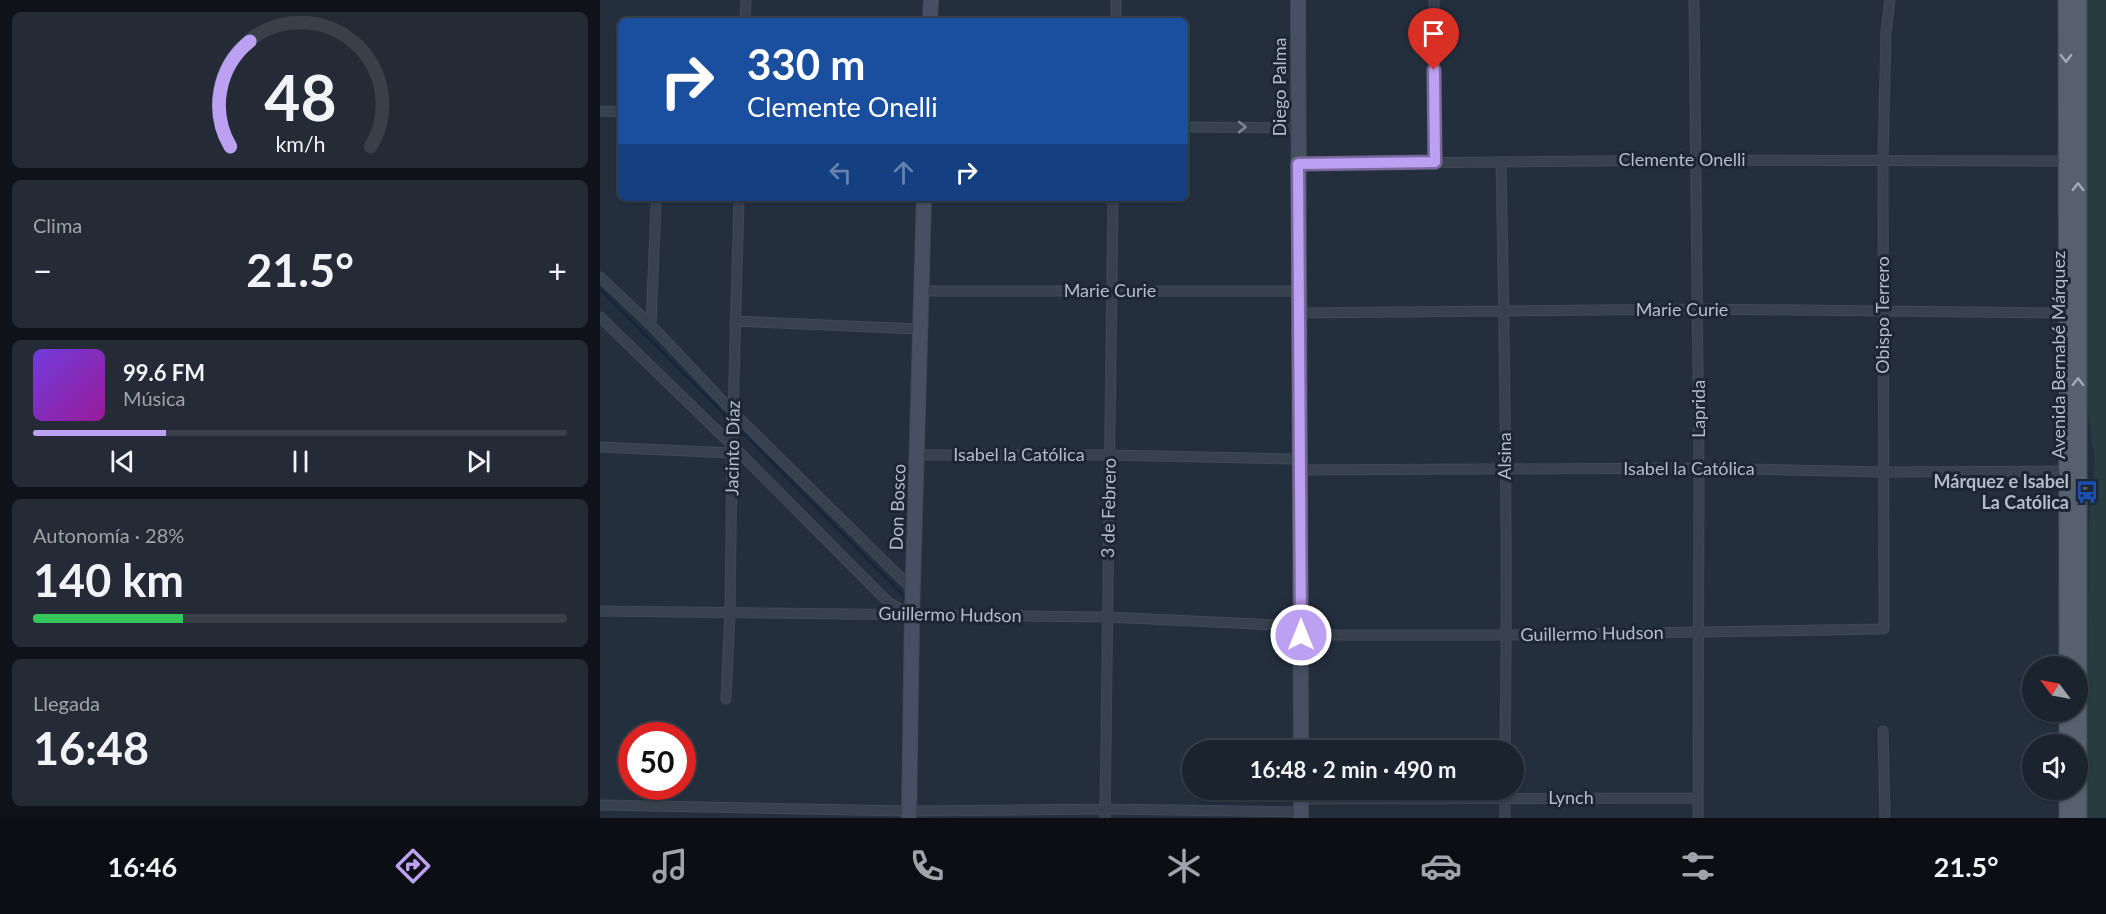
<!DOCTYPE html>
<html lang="es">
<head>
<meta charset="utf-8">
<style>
	:root { --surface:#1b232e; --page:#242b36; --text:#f1f3f6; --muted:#a0a4aa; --line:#39404a; --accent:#bca0f2 }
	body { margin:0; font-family:Lato,sans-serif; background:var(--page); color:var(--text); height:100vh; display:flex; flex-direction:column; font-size:22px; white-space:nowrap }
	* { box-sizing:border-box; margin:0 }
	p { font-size:20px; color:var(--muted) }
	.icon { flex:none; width:33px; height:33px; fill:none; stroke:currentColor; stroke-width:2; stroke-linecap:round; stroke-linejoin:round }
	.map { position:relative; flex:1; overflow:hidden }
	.drawer { display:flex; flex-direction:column; gap:12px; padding:12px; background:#0f1319; width:600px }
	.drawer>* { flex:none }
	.hud { position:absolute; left:18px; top:18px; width:570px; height:183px; border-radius:9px; box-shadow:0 2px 4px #0004,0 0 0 2px var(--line); background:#1a4fa0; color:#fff; overflow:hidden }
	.needle { width:39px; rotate:302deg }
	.buttons { position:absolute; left:1422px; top:656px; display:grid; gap:12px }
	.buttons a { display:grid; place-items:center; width:66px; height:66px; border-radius:50%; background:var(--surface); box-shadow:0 2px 4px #0004,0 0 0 2px var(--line); font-size:30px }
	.speed { position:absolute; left:18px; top:722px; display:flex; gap:12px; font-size:30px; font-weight:700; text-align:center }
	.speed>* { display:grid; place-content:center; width:78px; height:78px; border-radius:50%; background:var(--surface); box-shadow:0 2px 4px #0004,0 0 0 2px var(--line); line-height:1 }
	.speed .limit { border:9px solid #d22; background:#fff; color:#111 }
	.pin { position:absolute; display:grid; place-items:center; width:51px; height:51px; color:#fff; margin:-62px -26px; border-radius:50% 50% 50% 0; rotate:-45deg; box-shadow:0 0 6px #0007 }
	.pin .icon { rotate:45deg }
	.me { position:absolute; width:66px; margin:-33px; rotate:0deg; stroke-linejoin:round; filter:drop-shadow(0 0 4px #0008) }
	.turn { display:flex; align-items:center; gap:21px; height:126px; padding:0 30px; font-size:27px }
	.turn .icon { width:78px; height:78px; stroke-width:2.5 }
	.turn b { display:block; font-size:42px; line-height:51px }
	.lanes { display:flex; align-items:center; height:57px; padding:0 30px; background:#0003; justify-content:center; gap:30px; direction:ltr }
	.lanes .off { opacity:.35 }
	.big { font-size:45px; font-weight:700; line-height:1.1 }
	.drawer .widget { flex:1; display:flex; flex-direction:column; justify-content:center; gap:9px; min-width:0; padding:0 21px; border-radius:9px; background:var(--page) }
	.drawer .dial { align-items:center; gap:0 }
	.dial svg { height:156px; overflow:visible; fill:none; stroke:var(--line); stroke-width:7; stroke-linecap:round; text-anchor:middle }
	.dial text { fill:var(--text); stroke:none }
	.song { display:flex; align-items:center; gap:18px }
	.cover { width:72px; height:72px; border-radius:9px; background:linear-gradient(135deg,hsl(260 70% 55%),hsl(300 70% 35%)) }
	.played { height:6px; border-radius:3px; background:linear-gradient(90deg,var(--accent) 25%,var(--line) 25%) }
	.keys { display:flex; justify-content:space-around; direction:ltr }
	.heat { display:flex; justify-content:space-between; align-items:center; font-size:33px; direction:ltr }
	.charge { height:9px; border-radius:4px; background:linear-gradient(90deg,#34c759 28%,var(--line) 0) }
	.trip { position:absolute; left:582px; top:740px; width:342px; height:60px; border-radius:30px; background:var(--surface); box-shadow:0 2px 4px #0004,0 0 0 2px var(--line); font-weight:700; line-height:60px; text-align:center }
	.tabs { display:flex; height:96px; justify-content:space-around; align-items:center; background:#0b0e12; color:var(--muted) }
	.tabs .icon { width:42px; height:42px }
	.tabs .selected { color:var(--accent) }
	.tabs b { font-size:27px; color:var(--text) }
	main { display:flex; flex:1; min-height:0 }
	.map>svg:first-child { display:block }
	.green { fill:#263c3f }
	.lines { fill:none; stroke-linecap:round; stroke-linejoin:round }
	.stream { stroke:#17263c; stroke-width:3 }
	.street-casing { stroke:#414a57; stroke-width:11 }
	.secondary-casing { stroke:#414a57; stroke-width:16 }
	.primary-casing { stroke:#414a57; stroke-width:17 }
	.street { stroke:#38414e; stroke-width:9 }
	.secondary { stroke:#465061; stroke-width:14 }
	.primary { stroke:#56606e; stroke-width:15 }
	.oneway { stroke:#a1aab7 }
	.oneway2 { stroke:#7c8592 }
	.route-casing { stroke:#7a689d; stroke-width:15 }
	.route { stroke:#bca0f2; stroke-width:10 }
	.labels { text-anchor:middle; stroke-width:6; stroke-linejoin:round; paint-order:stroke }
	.street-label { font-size:18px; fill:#b4bcc9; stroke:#1d2633 }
	.poi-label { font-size:18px; font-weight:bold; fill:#b4bcc9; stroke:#1d2633; text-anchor:end }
</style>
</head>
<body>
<main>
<section class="drawer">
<div class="widget dial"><svg viewBox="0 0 100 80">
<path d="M14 69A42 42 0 1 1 86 69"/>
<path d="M14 69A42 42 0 0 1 24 15" stroke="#bca0f2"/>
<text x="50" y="56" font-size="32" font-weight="700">48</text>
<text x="50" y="72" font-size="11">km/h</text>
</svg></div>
<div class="widget"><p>Clima</p>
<div class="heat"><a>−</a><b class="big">21.5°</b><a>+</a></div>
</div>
<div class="widget">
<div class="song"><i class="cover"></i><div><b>99.6 FM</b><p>Música</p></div></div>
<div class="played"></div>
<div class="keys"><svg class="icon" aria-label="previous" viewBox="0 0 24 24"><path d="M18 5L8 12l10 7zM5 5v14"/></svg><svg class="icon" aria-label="pause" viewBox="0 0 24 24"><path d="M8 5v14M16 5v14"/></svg><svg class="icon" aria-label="next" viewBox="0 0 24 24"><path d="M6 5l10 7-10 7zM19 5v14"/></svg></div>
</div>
<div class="widget"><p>Autonomía · 28%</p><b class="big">140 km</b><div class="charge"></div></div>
<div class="widget"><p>Llegada</p><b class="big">16:48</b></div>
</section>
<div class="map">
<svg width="1506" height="818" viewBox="0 0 1506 818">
	<rect width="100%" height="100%" fill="#242f3e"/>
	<!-- green -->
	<path class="green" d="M1479,0H1506V818H1487L1489,520L1495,461L1486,398Z"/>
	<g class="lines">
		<!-- stream -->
		<path class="stream" d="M0,289L130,420
			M134,424L306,598"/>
		<!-- street casing -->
		<g class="street-casing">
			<path id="street" d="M834,0L835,163
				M1094,0L1099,468L1098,818
				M145,21L146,0
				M516,21V0
				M0,111L21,112
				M585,127L699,128
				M901,162C905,358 908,554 905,750
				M698,164L1096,160L1466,161
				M0,277L51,325L134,413L313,590
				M320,291H699
				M699,313L1098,309L1466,313
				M0,317L133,446L288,602L310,614
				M135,321L319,329
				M51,325L56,205
				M0,447L132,453
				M318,455H510L699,459
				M700,470L1099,468L1282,472L1472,471
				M0,611L508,617L700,626
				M701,635H907L1284,629L1283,159L1286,32L1290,0
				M126,699L130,612L132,453L139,198
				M1283,731L1285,818
				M701,799L1098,798
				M0,805L310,811L505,809L701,812
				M505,818L513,198
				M905,818V789"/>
		</g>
		<!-- secondary casing -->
		<g class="secondary-casing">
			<path id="secondary" d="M698,0L701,750
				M330,21L331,0
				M701,789V818
				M309,818L312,615L324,198"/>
		</g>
		<!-- primary casing -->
		<g class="primary-casing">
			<path id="primary" d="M1466,0L1467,666
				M1479,0V818
				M1467,744V711
				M1467,818V789"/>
		</g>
		<!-- street -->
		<use href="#street" class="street"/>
		<!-- secondary -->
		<use href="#secondary" class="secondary"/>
		<!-- primary -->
		<use href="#primary" class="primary"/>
	</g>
	<!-- one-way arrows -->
	<defs><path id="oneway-chevron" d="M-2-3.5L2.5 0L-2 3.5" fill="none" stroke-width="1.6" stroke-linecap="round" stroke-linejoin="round" transform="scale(1.5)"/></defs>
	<g class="oneway">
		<use href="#oneway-chevron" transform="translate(1466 58) rotate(90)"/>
		<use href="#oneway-chevron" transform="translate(1478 187) rotate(-90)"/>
		<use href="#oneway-chevron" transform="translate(1478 382) rotate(-90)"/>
	</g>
	<use class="oneway2" href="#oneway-chevron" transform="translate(642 127)"/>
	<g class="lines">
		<!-- route casing -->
		<g class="route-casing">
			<path id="route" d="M701,635L698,164L835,162L834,70"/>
		</g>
		<!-- route -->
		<use href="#route" class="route"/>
	</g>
	<!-- icons -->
	<defs>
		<g id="bus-bare" transform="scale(1.8)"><path d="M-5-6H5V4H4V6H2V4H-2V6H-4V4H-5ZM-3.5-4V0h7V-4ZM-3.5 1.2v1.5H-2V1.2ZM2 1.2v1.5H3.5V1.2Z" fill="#1a4fb4" stroke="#1d2633" stroke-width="2.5" paint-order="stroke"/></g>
	</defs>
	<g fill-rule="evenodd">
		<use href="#bus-bare" x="1487" y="492"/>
	</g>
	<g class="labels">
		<!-- street labels -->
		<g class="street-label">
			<text transform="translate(680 87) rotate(-90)" y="6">Diego Palma</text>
			<text x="1082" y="166">Clemente Onelli</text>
			<text x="510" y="297">Marie Curie</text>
			<text x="1082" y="316">Marie Curie</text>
			<text transform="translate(1283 315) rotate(-90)" y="6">Obispo Terrero</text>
			<text transform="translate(1459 355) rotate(-90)" y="6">Avenida Bernabé Márquez</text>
			<text transform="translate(1099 409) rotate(-90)" y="6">Laprida</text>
			<text transform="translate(133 448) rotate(-89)" y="6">Jacinto Díaz</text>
			<text x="419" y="461">Isabel la Católica</text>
			<text transform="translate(905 456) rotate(-90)" y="6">Alsina</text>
			<text x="1089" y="475">Isabel la Católica</text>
			<text transform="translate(298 507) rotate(-88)" y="6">Don Bosco</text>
			<text transform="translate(509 508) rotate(-89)" y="6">3 de Febrero</text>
			<text transform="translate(350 615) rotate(1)" y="6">Guillermo Hudson</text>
			<text transform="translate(992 634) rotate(-1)" y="6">Guillermo Hudson</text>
			<text x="971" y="804">Lynch</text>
		</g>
		<!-- poi labels -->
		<g class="poi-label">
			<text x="1469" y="488">Márquez e Isabel<tspan x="1469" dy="21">La Católica</tspan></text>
		</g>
	</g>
</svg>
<div class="buttons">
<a><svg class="needle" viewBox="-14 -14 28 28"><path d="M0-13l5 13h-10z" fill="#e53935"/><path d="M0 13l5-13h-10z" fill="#a0a4aa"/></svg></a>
<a><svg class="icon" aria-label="sound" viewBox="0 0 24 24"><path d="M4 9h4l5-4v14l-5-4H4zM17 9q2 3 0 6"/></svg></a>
</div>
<div class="speed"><div class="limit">50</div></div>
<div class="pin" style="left:834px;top:70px;background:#d93025"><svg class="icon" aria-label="arrive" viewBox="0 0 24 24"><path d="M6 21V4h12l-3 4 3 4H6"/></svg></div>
<svg class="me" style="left:701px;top:635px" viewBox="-20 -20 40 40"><circle r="17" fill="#bca0f2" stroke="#fff" stroke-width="3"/><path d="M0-11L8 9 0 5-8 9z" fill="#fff"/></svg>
<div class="trip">16:48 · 2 min · 490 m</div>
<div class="hud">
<div class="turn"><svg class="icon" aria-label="right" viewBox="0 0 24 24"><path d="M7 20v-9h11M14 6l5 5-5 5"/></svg><div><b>330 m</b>Clemente Onelli</div></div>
<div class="lanes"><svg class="icon off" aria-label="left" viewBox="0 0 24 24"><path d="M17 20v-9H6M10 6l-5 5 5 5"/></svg><svg class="icon off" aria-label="ahead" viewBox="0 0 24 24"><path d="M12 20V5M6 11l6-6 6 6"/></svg><svg class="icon" aria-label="right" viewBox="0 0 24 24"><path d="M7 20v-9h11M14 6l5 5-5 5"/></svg></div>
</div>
</div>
</main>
<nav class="tabs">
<b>16:46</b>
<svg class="icon selected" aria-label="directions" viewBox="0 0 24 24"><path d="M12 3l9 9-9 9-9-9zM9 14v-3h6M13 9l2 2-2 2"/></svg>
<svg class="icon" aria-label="music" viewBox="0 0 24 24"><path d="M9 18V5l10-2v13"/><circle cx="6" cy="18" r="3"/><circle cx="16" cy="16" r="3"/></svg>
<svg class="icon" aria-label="phone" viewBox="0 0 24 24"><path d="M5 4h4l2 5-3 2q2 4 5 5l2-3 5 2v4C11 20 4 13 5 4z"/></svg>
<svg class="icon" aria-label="climate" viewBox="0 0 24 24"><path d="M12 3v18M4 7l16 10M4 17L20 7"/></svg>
<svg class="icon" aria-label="car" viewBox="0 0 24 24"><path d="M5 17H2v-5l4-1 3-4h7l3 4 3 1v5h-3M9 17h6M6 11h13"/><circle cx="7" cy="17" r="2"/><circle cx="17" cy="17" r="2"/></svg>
<svg class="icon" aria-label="filters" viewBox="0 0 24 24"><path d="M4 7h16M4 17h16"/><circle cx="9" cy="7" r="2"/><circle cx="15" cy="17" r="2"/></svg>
<b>21.5°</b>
</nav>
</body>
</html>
